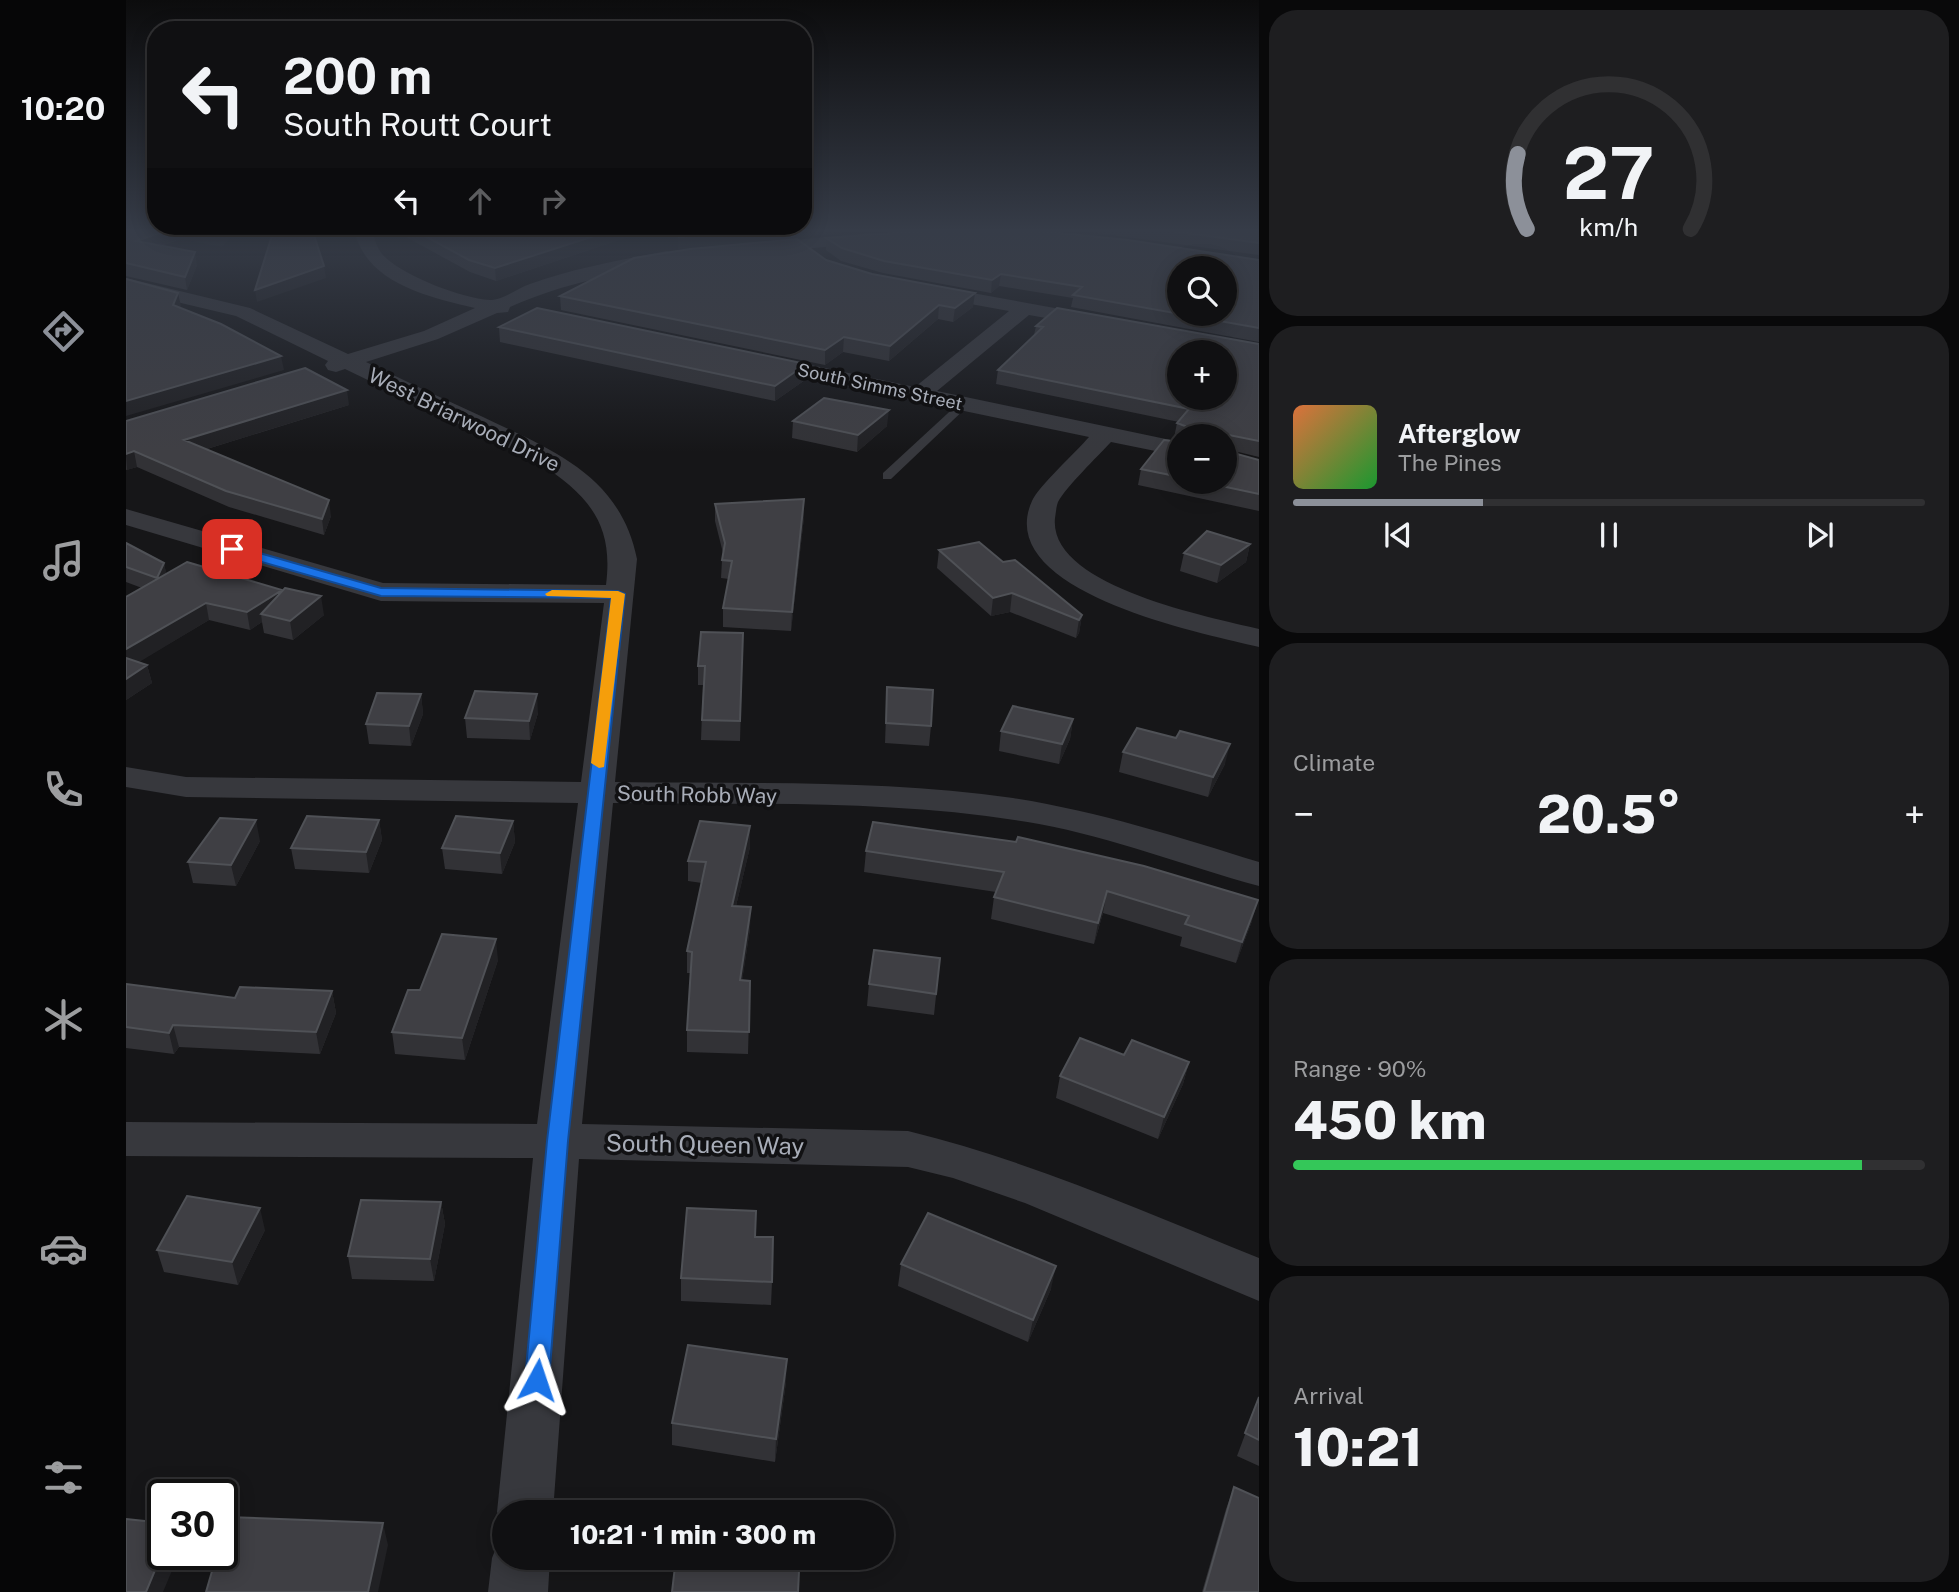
<!DOCTYPE html>
<html lang="en">
<head>
<meta charset="utf-8">
<style>
	:root { --surface:#101012; --page:#1e1e20; --text:#f1f3f6; --muted:#9c9d9f; --line:#303032; --accent:#8c9099 }
	body { margin:0; font-family:"Public Sans",sans-serif; background:var(--page); color:var(--text); height:100vh; display:flex; flex-direction:column; font-size:26px; white-space:nowrap }
	* { box-sizing:border-box; margin:0 }
	p { font-size:23px; color:var(--muted) }
	.icon { flex:none; width:38px; height:38px; fill:none; stroke:currentColor; stroke-width:2; stroke-linecap:round; stroke-linejoin:round }
	.map { position:relative; flex:1; overflow:hidden }
	.panel { display:flex; flex-direction:column; gap:10px; padding:10px; background:#09090a; width:700px }
	.panel>* { flex:none }
	.hud { position:absolute; left:21px; top:21px; width:665px; height:214px; border-radius:28px; box-shadow:0 4px 18px #0003,0 0 0 2px var(--line); background:#101012; color:var(--text); overflow:hidden }
	.buttons { position:absolute; left:1041px; top:256px; display:grid; gap:14px }
	.buttons a { display:grid; place-items:center; width:70px; height:70px; border-radius:50%; background:var(--surface); box-shadow:0 4px 18px #0003,0 0 0 2px var(--line); font-size:35px }
	.speed { position:absolute; left:21px; top:1479px; display:flex; gap:14px; font-size:35px; font-weight:700; text-align:center }
	.speed>* { display:grid; place-content:center; width:91px; height:91px; border-radius:50%; background:var(--surface); box-shadow:0 4px 18px #0003,0 0 0 2px var(--line); line-height:1 }
	.speed .limit { border:4px solid #111; border-radius:10px; background:#fff; color:#111 }
	.pin { position:absolute; display:grid; place-items:center; width:60px; height:60px; color:#fff; margin:-30px; border-radius:14px; box-shadow:0 4px 10px #0006 }
	.me { position:absolute; width:77px; margin:-38px; rotate:5deg; stroke-linejoin:round; filter:drop-shadow(0 0 5px #0008) }
	.turn { display:flex; align-items:center; gap:24px; height:147px; padding:0 21px; font-size:32px }
	.turn .icon { width:91px; height:91px; stroke-width:2.5 }
	.turn b { display:block; font-size:49px; line-height:60px }
	.lanes { display:flex; align-items:center; height:66px; padding:0 21px; background:#0003; justify-content:center; gap:35px; direction:ltr }
	.lanes .off { opacity:.35 }
	.big { font-size:52px; font-weight:800; line-height:1.1 }
	.panel .card { flex:1; display:flex; flex-direction:column; justify-content:center; gap:10px; min-width:0; padding:0 24px; border-radius:28px; background:var(--page) }
	.panel .dial { align-items:center; gap:0 }
	.dial svg { height:182px; overflow:visible; fill:none; stroke:var(--line); stroke-width:7; stroke-linecap:round; text-anchor:middle }
	.dial text { fill:var(--text); stroke:none }
	.song { display:flex; align-items:center; gap:21px }
	.cover { width:84px; height:84px; border-radius:10px; background:linear-gradient(135deg,hsl(20 70% 55%),hsl(130 70% 35%)) }
	.played { height:7px; border-radius:4px; background:linear-gradient(90deg,var(--accent) 30%,var(--line) 30%) }
	.keys { display:flex; justify-content:space-around; direction:ltr }
	.heat { display:flex; justify-content:space-between; align-items:center; font-size:38px; direction:ltr }
	.charge { height:10px; border-radius:5px; background:linear-gradient(90deg,#34c759 90%,var(--line) 0) }
	.trip { position:absolute; left:366px; top:1500px; width:402px; height:70px; border-radius:35px; background:var(--surface); box-shadow:0 4px 18px #0003,0 0 0 2px var(--line); font-weight:800; line-height:70px; text-align:center }
	main { display:flex; flex:1; min-height:0 }
	.tabs { display:flex; flex-direction:column; width:126px; justify-content:space-around; align-items:center; background:#060607; color:var(--muted) }
	.tabs .icon { width:49px; height:49px }
	.tabs .active { color:var(--accent) }
	.tabs b { font-size:32px; color:var(--text) }
	.map>svg:first-child { display:block }
	.built { fill:#222225 }
	.lines { fill:none; stroke-linecap:round; stroke-linejoin:round }
	.lane { fill:#37383d; fill-rule:evenodd }
	.street { fill:#37383d; fill-rule:evenodd }
	.wall { fill:#323236 }
	.shaded-wall { fill:#212124 }
	.building { fill:#3f3f44; stroke:#4f5156; stroke-width:2; fill-rule:evenodd }
	.route { fill:#1a73e8; stroke:#114b97; stroke-width:2 }
	.slow { fill:#f59e0b }
	.labels { text-anchor:middle; stroke-width:7; stroke-linejoin:round; paint-order:stroke }
	.far-street-label { font-size:18px; fill:#a8adb8; stroke:#111113 }
	.street-label { font-size:21px; fill:#a8adb8; stroke:#111113 }
	.near-street-label { font-size:24px; fill:#a8adb8; stroke:#111113 }
</style>
</head>
<body>
<main>
<nav class="tabs">
<b>10:20</b>
<svg class="icon active" aria-label="directions" viewBox="0 0 24 24"><path d="M12 3l9 9-9 9-9-9zM9 14v-3h6M13 9l2 2-2 2"/></svg>
<svg class="icon" aria-label="music" viewBox="0 0 24 24"><path d="M9 18V5l10-2v13"/><circle cx="6" cy="18" r="3"/><circle cx="16" cy="16" r="3"/></svg>
<svg class="icon" aria-label="phone" viewBox="0 0 24 24"><path d="M5 4h4l2 5-3 2q2 4 5 5l2-3 5 2v4C11 20 4 13 5 4z"/></svg>
<svg class="icon" aria-label="climate" viewBox="0 0 24 24"><path d="M12 3v18M4 7l16 10M4 17L20 7"/></svg>
<svg class="icon" aria-label="car" viewBox="0 0 24 24"><path d="M5 17H2v-5l4-1 3-4h7l3 4 3 1v5h-3M9 17h6M6 11h13"/><circle cx="7" cy="17" r="2"/><circle cx="17" cy="17" r="2"/></svg>
<svg class="icon" aria-label="filters" viewBox="0 0 24 24"><path d="M4 7h16M4 17h16"/><circle cx="9" cy="7" r="2"/><circle cx="15" cy="17" r="2"/></svg>
</nav>
<div class="map">
<svg width="1133" height="1592" viewBox="0 0 1133 1592">
	<rect width="100%" height="100%" fill="#161618"/>
	<!-- built -->
	<path class="built" d="M5,229H111L96,247Z"/>
	<g class="lines">
		<!-- lane -->
		<path class="lane" d="M834,402L844,404L765,479H757V473Z"/>
		<!-- street -->
		<path class="street" d="M228,229H246C249,241 251,250 260,258C281,277 335,298 364,300C377,300 392,288 404,284C448,268 495,260 541,251L550,257L548,261C489,275 440,282 384,307L382,312L371,313L312,339L240,362C279,381 318,399 357,417C426,450 494,475 511,559L489,782C621,784 756,779 887,798C971,811 1052,837 1133,862V886C1059,866 988,838 913,824C773,799 629,805 487,803L456,1124L782,1131C904,1161 1017,1211 1133,1258V1301L899,1203L827,1178L782,1167L453,1159L427,1512H378V1529L371,1512L407,1158L0,1156V1122L411,1124L452,803L60,797L0,787V767L60,777L455,782L478,603L255,601L0,525V509L257,583L480,585C488,523 462,495 412,462L219,369L210,372L202,370L199,365L202,361L110,316L0,290V278L124,308L222,354L298,331L349,308C302,297 239,283 228,229Z
			M747,233L753,234L756,238L753,242L632,253L623,248L632,243Z
			M802,285L978,317L981,321L978,325L971,327L903,315L811,391L1054,442V456L985,442C972,456 940,487 932,502C930,507 930,513 929,518C922,586 1083,617 1133,629V647C1078,634 865,592 906,501C912,487 951,451 963,437L632,368L624,366L621,361L624,356L632,354L789,387L883,311L795,295L792,291L795,287Z
			M378,1536V1558H424L422,1592H362L366,1558L374,1538Z"/>
	</g>
	<!-- wall -->
	<path class="wall" d="M0,229H82L35,246L71,265L61,290L0,276Z
		M277,229H526L370,281L344,272L278,236Z
		M942,229H1133V255Z
		M700,238L1133,260V342L945,307L947,298L873,286L865,293L757,273L715,261L700,250Z
		M700,260L847,307L827,322L812,319L763,361L717,352L699,365L435,310L434,296Z
		M910,326L1133,344V457L1100,449V451L1133,460V511L1012,485L1015,469L1054,442V481H1099V436H1054V440L1048,438L1051,423L1053,422L870,384L872,370L908,335Z
		M373,327L680,364L679,380L649,401L374,342Z
		M223,405L81,449L205,516L198,535L103,507L11,467L0,470V421Z
		M667,421L761,426L731,452L666,438Z
		M678,499V517L665,631L597,627V608L603,579L595,578L596,560L597,553L589,521V504Z
		M0,543L38,563L40,574L198,615L167,640L138,633L136,622L124,630L83,620L12,662L21,665L26,683L0,700L16,588L0,582Z
		M1124,544L1120,562L1091,583L1054,571L1058,553Z
		M813,550L877,562L956,615L953,633L950,638L884,612L865,616L811,568Z
		M617,633L614,741L575,740L577,685H572V666Z
		M761,687L805,726L803,746L759,743Z
		M295,694L297,714L285,746L243,744L240,724Z
		M412,713L404,740L341,738L339,718Z
		M947,719L944,739L933,764L873,751L875,731Z
		M997,752L1099,764L1082,797L993,772Z
		M253,820L256,840L243,873L169,869L165,848Z
		M387,821L389,842L376,874L319,869L316,848Z
		M747,822L1126,921L1110,963L1054,946L1056,937L977,913L968,944L865,919L868,897L870,892L738,872L740,851Z
		M134,841L110,886L67,883L62,862Z
		M624,847L610,906L624,929L616,980L624,981L622,1054L561,1052V1030L565,973H561V951L576,883L562,881V861Z
		M814,958L808,1015L741,1006L743,984Z
		M372,960L339,1060L269,1054L266,1032L294,990Z
		M0,984L109,998L206,991L210,1013L194,1054L53,1047L48,1054L0,1048Z
		M998,1055L1063,1062L1057,1084L1032,1139L930,1098L934,1076Z
		M315,1202L319,1224L308,1281L226,1279L222,1256Z
		M139,1230L112,1285L38,1272L31,1250Z
		M629,1237L646,1282L645,1305L555,1301V1278Z
		M775,1264L925,1289L902,1342L772,1286Z
		M660,1382L649,1462L546,1445V1423Z
		M1133,1397V1466L1111,1456Z
		M1108,1487L1133,1592H1076L1100,1509Z"/>
	<!-- shaded-wall -->
	<path class="shaded-wall" d="M45,229H82L13,253L10,241Z
		M490,229H526L370,281L369,268Z
		M632,229H758L552,249V237Z
		M69,252L71,265L61,290L59,277Z
		M198,266L200,278L131,302L129,290Z
		M875,274L873,286L865,293L866,280Z
		M52,293L55,306L50,318L47,305Z
		M849,293L847,307L827,322L829,308Z
		M813,305L812,319L763,361L764,346Z
		M718,337L717,352L699,365V350Z
		M155,356L158,370L0,416V401Z
		M680,364L679,380L649,401V386Z
		M221,390L223,405L61,455L58,440Z
		M763,410L761,426L731,452L732,435Z
		M8,451L11,467L1,470L0,454Z
		M678,499V517L665,631L666,612Z
		M203,500L205,516L198,535L196,519Z
		M1124,544L1120,562L1091,583L1095,565Z
		M38,563L42,580L31,578Z
		M156,590L144,617L135,614L136,622L124,630L121,612Z
		M886,593L884,612L865,616L867,598Z
		M195,596L198,615L167,640L164,621Z
		M80,603L83,620L0,670V649Z
		M956,615L953,633L950,638L953,620Z
		M21,665L26,683L0,700V679Z
		M295,694L297,714L285,746L283,726Z
		M411,694L412,713L404,740L403,721Z
		M947,719L944,739L933,764L936,744Z
		M1104,744L1099,764L1082,797L1087,777Z
		M130,820L134,841L110,886L105,865Z
		M253,820L256,840L243,873L240,852Z
		M387,821L389,842L376,874L374,853Z
		M624,826V847L605,927L606,906Z
		M981,891L977,913L968,944L972,923Z
		M1132,900L1126,921L1110,963L1116,942Z
		M625,907L624,929L613,1002L614,980Z
		M370,939L372,960L339,1060L336,1038Z
		M206,991L210,1013L194,1054L190,1032Z
		M47,1025L53,1047L48,1054L43,1033Z
		M1063,1062L1057,1084L1032,1139L1038,1117Z
		M315,1202L319,1224L308,1281L304,1259Z
		M134,1208L139,1230L112,1285L106,1262Z
		M930,1266L925,1289L902,1342L907,1320Z
		M661,1359L660,1382L649,1462L650,1439Z
		M257,1523L262,1545L252,1592H242Z
		M37,1551V1554H53L37,1592H20Z"/>
	<!-- building -->
	<path class="building" d="M0,229H45L10,241L69,252L59,277L0,263Z
		M148,229H186L198,266L129,290Z
		M286,229H490L369,268L343,260Z
		M567,229H632L552,237Z
		M823,229L903,230L1002,240L1133,260V328L947,295L956,287L875,274L866,280L758,261L716,248L700,238ZM1054,268H1099V313H1054Z
		M1032,229H1133V243Z
		M671,239L700,260L746,274L849,293L829,308L813,305L764,346L718,337L699,350L434,296L508,258L564,249Z
		M0,279L52,293L47,305L95,324L155,356L0,401Z
		M411,308L680,364L649,386L373,327Z
		M931,308L1133,344V441L1103,435L1100,437V451L1133,460V494L1072,481H1099V436H1059V426L1051,423L1063,409L872,370L917,327L910,326ZM1054,352H1099V397H1054Z
		M179,368L221,390L58,440L203,500L196,519L100,491L8,451L0,454V421Z
		M698,398L763,410L732,435L667,421Z
		M1038,440L1054,442V477L1015,469Z
		M678,499L666,612L597,608L606,561L596,560L599,543L589,504Z
		M1081,531L1124,544L1095,565L1058,553Z
		M853,542L877,562L889,560L956,615L953,620L886,593L867,598L813,550Z
		M0,543L38,563L31,578L0,567Z
		M61,562L156,590L121,612L80,603L0,649V597Z
		M159,588L195,596L164,621L135,614Z
		M575,632L617,633L614,721L576,720L579,666H572Z
		M0,658L21,665L0,679Z
		M761,687L807,690L805,726L760,723Z
		M349,691L411,694L403,721L339,718Z
		M251,693L295,694L283,726L240,724Z
		M887,706L947,719L936,744L875,731Z
		M1011,728L1050,738L1054,731L1104,744L1087,777L997,752Z
		M181,816L253,820L240,852L165,848Z
		M330,816L387,821L374,853L316,848Z
		M94,818L130,820L105,865L62,862Z
		M574,821L624,826L606,906L625,907L614,980L624,981L623,1032L561,1030L566,952L561,951L580,862L562,861Z
		M747,822L890,842L892,837L1018,866L1132,900L1116,942L1059,924L1063,916L981,891L972,923L868,897L878,872L740,851Z
		M316,934L370,939L336,1038L266,1032L282,990H294Z
		M748,950L814,958L810,994L743,984Z
		M0,984L109,998L114,987L206,991L190,1032L47,1025L43,1033L0,1027Z
		M954,1038L998,1055L1006,1040L1063,1062L1038,1117L934,1076Z
		M61,1196L134,1208L106,1262L31,1250Z
		M235,1200L315,1202L304,1259L222,1256Z
		M561,1208L630,1211L629,1237H647L646,1282L555,1278Z
		M802,1213L930,1266L907,1320L775,1264Z
		M562,1345L661,1359L650,1439L546,1423Z
		M1133,1397V1440L1119,1433Z
		M1108,1487L1133,1498V1592H1078Z
		M557,1510L578,1512H556Z
		M101,1517L257,1523L242,1592H80L91,1554H96V1535Z
		M0,1519L37,1523V1551L20,1592H0Z
		M550,1558H633L632,1566L673,1571L672,1592H546Z"/>
	<!-- sky -->
	<linearGradient id="sky" x2="0" y2="1"><stop stop-color="#0c0c0d"/><stop offset="0.51" stop-color="#363c48"/><stop offset="1" stop-color="#363c48" stop-opacity="0"/></linearGradient>
	<rect width="1133" height="452" fill="url(#sky)"/>
	<!-- route -->
	<path class="route" d="M106,545L255,588L492,591L499,594L442,1141L423,1380L419,1387L411,1390L402,1387L399,1380L421,1141L485,598L255,596L101,552V546Z"/>
	<!-- slow -->
	<path class="slow" d="M426,590L492,591L499,594L478,767L473,768L465,763L485,598L421,596L419,594Z"/>
	<g class="labels">
		<!-- far-street labels -->
		<g class="far-street-label">
			<text transform="translate(754 387) rotate(12)" y="6">South Simms Street</text>
		</g>
		<!-- street labels -->
		<g class="street-label">
			<text transform="translate(338 420) rotate(26)" y="7">West Briarwood Drive</text>
			<text transform="translate(571 795) rotate(1)" y="7">South Robb Way</text>
		</g>
		<!-- near-street labels -->
		<g class="near-street-label">
			<text transform="translate(579 1145) rotate(1)" y="8">South Queen Way</text>
		</g>
	</g>
</svg>
<div class="buttons">
<a><svg class="icon" aria-label="search" viewBox="0 0 24 24"><circle cx="10" cy="10" r="6"/><path d="M15 15l6 6"/></svg></a>
<a>+</a>
<a>−</a>
</div>
<div class="speed"><div class="limit">30</div></div>
<div class="pin" style="left:106px;top:549px;background:#d93025"><svg class="icon" aria-label="arrive" viewBox="0 0 24 24"><path d="M6 21V4h12l-3 4 3 4H6"/></svg></div>
<svg class="me" style="left:411px;top:1380px" viewBox="-20 -20 40 40"><path d="M0-17L14 15 0 8-14 15z" fill="#1a73e8" stroke="#fff" stroke-width="4"/></svg>
<div class="trip">10:21 · 1 min · 300 m</div>
<div class="hud">
<div class="turn"><svg class="icon" aria-label="left" viewBox="0 0 24 24"><path d="M17 20v-9H6M10 6l-5 5 5 5"/></svg><div><b>200 m</b>South Routt Court</div></div>
<div class="lanes"><svg class="icon" aria-label="left" viewBox="0 0 24 24"><path d="M17 20v-9H6M10 6l-5 5 5 5"/></svg><svg class="icon off" aria-label="ahead" viewBox="0 0 24 24"><path d="M12 20V5M6 11l6-6 6 6"/></svg><svg class="icon off" aria-label="right" viewBox="0 0 24 24"><path d="M7 20v-9h11M14 6l5 5-5 5"/></svg></div>
</div>
</div>
<section class="panel">
<div class="card dial"><svg viewBox="0 0 100 80">
<path d="M14 69A42 42 0 1 1 86 69"/>
<path d="M14 69A42 42 0 0 1 10 36" stroke="#8c9099"/>
<text x="50" y="56" font-size="32" font-weight="700">27</text>
<text x="50" y="72" font-size="11">km/h</text>
</svg></div>
<div class="card">
<div class="song"><i class="cover"></i><div><b>Afterglow</b><p>The Pines</p></div></div>
<div class="played"></div>
<div class="keys"><svg class="icon" aria-label="previous" viewBox="0 0 24 24"><path d="M18 5L8 12l10 7zM5 5v14"/></svg><svg class="icon" aria-label="pause" viewBox="0 0 24 24"><path d="M8 5v14M16 5v14"/></svg><svg class="icon" aria-label="next" viewBox="0 0 24 24"><path d="M6 5l10 7-10 7zM19 5v14"/></svg></div>
</div>
<div class="card"><p>Climate</p>
<div class="heat"><a>−</a><b class="big">20.5°</b><a>+</a></div>
</div>
<div class="card"><p>Range · 90%</p><b class="big">450 km</b><div class="charge"></div></div>
<div class="card"><p>Arrival</p><b class="big">10:21</b></div>
</section>
</main>
</body>
</html>
